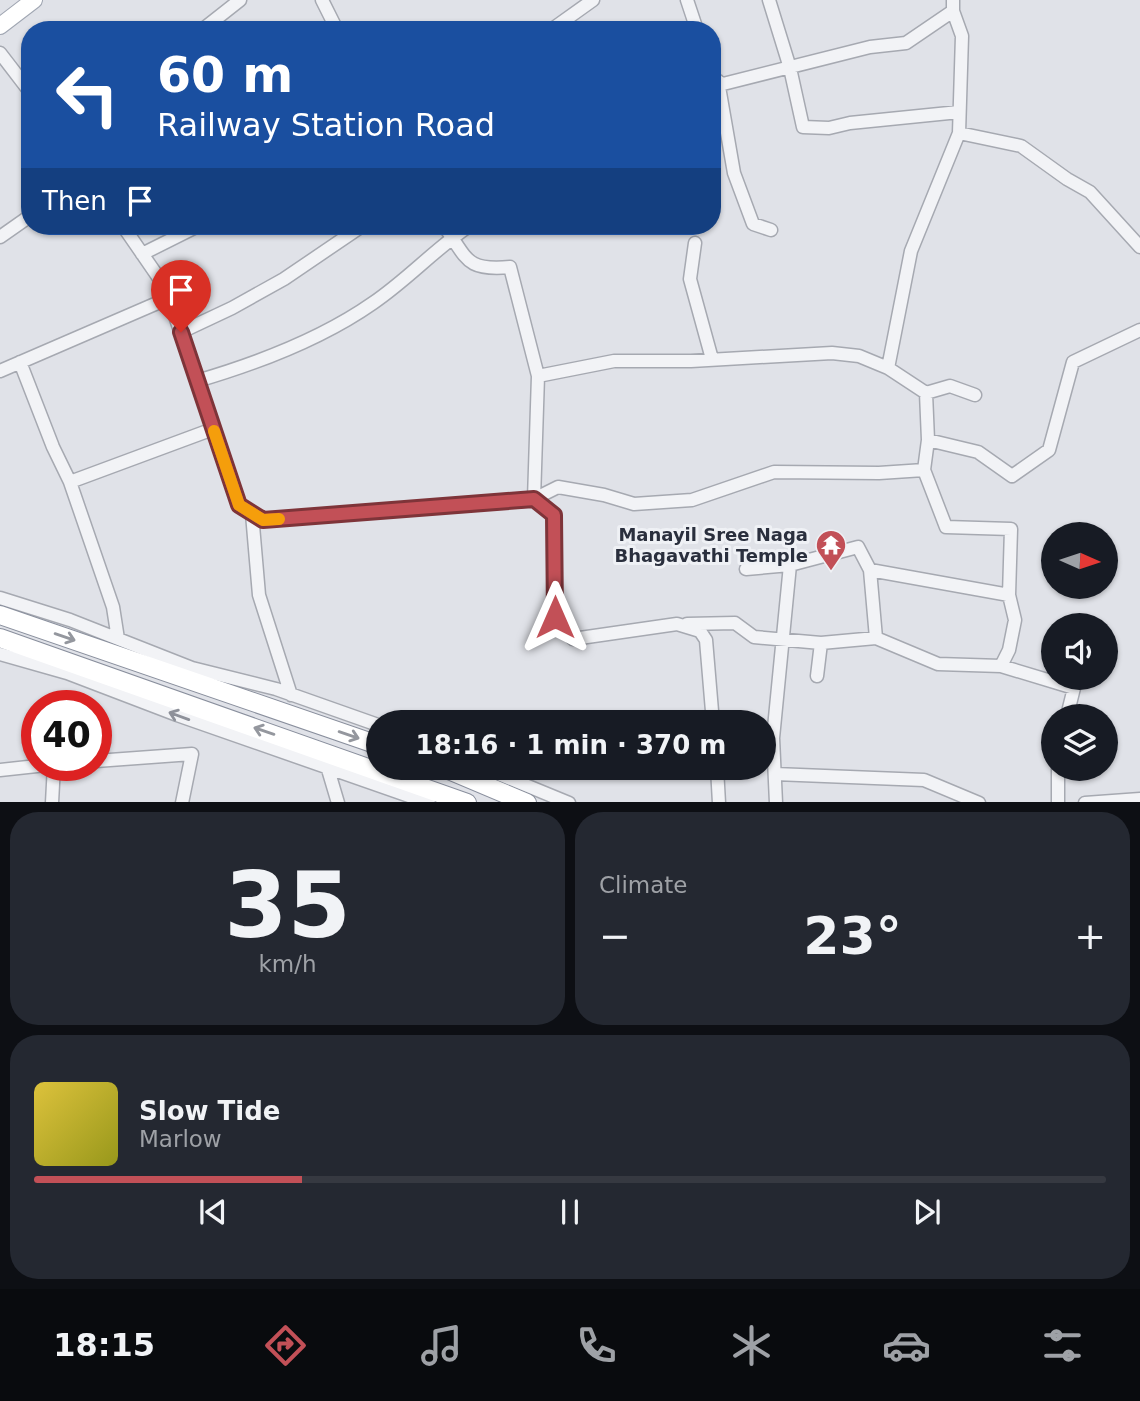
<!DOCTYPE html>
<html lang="en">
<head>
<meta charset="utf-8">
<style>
	:root { --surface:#171b24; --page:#242831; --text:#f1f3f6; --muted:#9ea1a6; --line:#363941; --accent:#c25057 }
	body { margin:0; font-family:"DejaVu Sans",sans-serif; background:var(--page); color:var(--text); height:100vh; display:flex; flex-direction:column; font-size:26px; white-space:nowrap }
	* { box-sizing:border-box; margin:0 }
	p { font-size:23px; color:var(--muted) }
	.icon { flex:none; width:38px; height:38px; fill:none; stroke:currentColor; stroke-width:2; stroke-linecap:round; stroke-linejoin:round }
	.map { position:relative; height:802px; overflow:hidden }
	.side { display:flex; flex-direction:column; gap:10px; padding:10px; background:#0d0f14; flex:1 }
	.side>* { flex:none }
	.hud { position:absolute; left:21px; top:21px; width:700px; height:214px; border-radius:28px; box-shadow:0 2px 5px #0004; background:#1a4fa0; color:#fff; overflow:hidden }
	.needle { width:46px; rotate:93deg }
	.buttons { position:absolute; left:1041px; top:522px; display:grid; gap:14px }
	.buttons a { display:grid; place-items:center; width:77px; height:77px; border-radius:50%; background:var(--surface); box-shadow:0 2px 5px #0004; font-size:35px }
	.speed { position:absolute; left:21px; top:690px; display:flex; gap:14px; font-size:35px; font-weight:700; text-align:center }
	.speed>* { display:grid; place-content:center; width:91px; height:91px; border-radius:50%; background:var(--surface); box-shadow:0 2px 5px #0004; line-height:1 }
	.speed .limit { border:10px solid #d22; background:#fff; color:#111 }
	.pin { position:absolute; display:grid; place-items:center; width:60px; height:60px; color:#fff; margin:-72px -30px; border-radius:50% 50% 50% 0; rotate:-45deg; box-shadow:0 0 7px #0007 }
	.pin .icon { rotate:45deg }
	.me { position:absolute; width:77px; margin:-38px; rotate:0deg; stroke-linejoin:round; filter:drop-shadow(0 0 5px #0008) }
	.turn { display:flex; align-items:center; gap:24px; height:147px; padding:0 21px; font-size:32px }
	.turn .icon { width:91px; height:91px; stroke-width:2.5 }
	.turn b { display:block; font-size:49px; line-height:60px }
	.then { display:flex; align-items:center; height:66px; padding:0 21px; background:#0003; gap:14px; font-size:26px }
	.big { font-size:52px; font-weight:800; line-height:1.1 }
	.side .tile { flex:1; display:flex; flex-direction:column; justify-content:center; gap:10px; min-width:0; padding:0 24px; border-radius:28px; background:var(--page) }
	.side .dial { align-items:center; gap:0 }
	.dial b { font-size:91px; line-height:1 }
	.song { display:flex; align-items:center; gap:21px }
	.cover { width:84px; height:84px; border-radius:10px; background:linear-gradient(135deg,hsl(50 70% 55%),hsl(60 70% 35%)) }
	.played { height:7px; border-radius:4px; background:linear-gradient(90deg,var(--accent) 25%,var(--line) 25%) }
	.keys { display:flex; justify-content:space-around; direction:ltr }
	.heat { display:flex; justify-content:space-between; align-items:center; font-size:38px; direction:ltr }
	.side .tiles { flex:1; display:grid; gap:10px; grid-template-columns:1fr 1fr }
	.tile:last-child { grid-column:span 2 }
	.trip { position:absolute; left:366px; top:710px; width:410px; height:70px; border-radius:35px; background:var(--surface); box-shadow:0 2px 5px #0004; font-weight:800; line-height:70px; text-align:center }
	.tabs { display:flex; height:112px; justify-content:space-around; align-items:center; background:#090b0e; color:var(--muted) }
	.tabs .icon { width:49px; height:49px }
	.tabs .on { color:var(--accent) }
	.tabs b { font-size:32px; color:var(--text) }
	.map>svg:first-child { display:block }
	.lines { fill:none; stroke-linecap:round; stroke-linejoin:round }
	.minor-casing { stroke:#a6a9b1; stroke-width:15 }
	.major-casing { stroke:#a0a6b2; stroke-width:18 }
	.highway-casing { stroke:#898f9d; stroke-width:20 }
	.minor { stroke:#f2f3f6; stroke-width:12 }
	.major { stroke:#fff; stroke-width:16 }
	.highway { stroke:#fff; stroke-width:18 }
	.oneway { stroke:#94979e }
	.oneway2 { stroke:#8e919a }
	.route-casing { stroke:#7e3439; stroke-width:18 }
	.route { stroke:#c25057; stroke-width:12 }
	.slow { stroke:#f59e0b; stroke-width:12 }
	.labels { text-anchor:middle; stroke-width:6; stroke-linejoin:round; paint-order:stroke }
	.poi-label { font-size:18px; font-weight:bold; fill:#2a2f3d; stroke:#eff1f5; text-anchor:end }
</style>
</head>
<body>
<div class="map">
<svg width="1140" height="803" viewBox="0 0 1140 803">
	<rect width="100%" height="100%" fill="#e0e2e8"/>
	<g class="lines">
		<!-- minor casing -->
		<g class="minor-casing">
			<path id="minor" d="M322,0L337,30
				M687,0L697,30
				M769,0L790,68L803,127L829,128L850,123L959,112
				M202,30L240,0
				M551,30L593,0
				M0,53L30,92
				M712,78L723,84L870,47L906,43L953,11
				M718,81L734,173L753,224L771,230
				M959,133L1021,146L1067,179L1090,192L1140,247
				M123,226L163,284L173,310L239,505L263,520L534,499L554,515L555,617L573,639L677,624L700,631L706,640L713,723
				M444,226C468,259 465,271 510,267L538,376L534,499L558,487L604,495L634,504L692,500L774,472L879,473L924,470L928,440L926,393L888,368L911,251L959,133L962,36L953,11V0
				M0,237L30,216
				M695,243L690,279L712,359
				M142,254L198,226
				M181,332L232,308L284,279L362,226
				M20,362L53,447L70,482L113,607L118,639
				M0,371L169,298
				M538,376L614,361H691L832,353L859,356L888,368
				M197,381C255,364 323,338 373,303C407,280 435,249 469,226
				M926,393L950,386L975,395
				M928,440L978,452L1012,476L1049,450L1073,362L1140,330
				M924,470L946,527L1011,529L1009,595L1015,620L1009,650L1001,666
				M70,482L213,429
				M252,514L259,595L291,695
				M746,569L790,565L858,547L870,570L876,638L821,643
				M870,570L1009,595
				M0,598L70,620L192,668L276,689L378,725
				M687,624L735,623L754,637L821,643L817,676
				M876,638L938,664L1001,666L1074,688L1067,716
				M0,654L67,673L177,715L429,803
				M96,761L192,754L182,803
				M327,766L338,803
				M484,768L569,803
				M717,768L719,803
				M1058,768V803
				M0,770L46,765
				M775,774L924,780L979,803
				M52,803L54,765
				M776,803L773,738L790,565
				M1085,803L1140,799"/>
		</g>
		<!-- major casing -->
		<g class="major-casing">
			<path id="major" d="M0,26L34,0"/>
		</g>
		<!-- highway casing -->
		<g class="highway-casing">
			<path id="highway" d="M0,615L378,745
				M0,638L467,803
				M444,768L527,803"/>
		</g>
		<!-- minor -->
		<use href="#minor" class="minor"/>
		<!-- major -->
		<use href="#major" class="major"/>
		<!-- highway -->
		<use href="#highway" class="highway"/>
	</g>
	<!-- one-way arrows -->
	<defs><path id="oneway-shaft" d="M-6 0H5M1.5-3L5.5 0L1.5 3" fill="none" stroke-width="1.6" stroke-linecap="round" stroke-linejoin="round" transform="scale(1.75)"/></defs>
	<g class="oneway">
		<use href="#oneway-shaft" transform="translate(65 637) rotate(19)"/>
		<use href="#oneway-shaft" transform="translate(264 731) rotate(-161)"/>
		<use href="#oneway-shaft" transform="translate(349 735) rotate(19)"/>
	</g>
	<use class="oneway2" href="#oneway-shaft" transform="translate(179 716) rotate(-160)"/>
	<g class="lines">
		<!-- route casing -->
		<g class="route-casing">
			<path id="route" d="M181,332L239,505L263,520L534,499L554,515L555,617"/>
		</g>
		<!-- route -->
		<use href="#route" class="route"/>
		<!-- slow -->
		<path class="slow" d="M214,431L239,505L263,520L279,519"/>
	</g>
	<!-- icons -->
	<defs>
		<g id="temple-pin" transform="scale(1.575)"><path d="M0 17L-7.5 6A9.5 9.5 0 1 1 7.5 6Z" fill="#c25057" stroke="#eff1f5"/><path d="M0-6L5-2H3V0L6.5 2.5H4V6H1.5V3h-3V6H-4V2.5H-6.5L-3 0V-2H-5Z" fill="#fff"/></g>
	</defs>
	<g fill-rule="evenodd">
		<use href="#temple-pin" x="831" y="545"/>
	</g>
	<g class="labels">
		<!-- poi labels -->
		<g class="poi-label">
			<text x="808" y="541">Manayil Sree Naga<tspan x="808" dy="21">Bhagavathi Temple</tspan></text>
		</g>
	</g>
</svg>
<div class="buttons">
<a><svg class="needle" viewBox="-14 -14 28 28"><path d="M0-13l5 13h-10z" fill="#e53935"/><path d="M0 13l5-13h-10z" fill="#9ea1a6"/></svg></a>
<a><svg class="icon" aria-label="sound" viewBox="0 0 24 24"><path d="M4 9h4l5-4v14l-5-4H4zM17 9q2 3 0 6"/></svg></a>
<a><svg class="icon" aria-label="layers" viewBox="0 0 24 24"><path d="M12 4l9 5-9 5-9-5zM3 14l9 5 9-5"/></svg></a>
</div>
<div class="speed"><div class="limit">40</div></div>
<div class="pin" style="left:181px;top:332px;background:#d93025"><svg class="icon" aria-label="arrive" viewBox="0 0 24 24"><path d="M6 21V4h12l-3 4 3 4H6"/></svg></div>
<svg class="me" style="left:555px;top:617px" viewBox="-20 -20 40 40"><path d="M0-17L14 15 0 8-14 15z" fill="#c25057" stroke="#fff" stroke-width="4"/></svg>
<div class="trip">18:16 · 1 min · 370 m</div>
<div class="hud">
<div class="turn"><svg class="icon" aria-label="left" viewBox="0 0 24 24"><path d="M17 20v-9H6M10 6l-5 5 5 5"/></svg><div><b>60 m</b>Railway Station Road</div></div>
<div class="then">Then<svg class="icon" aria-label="arrive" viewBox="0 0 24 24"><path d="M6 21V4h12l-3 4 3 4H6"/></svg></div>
</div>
</div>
<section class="side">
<div class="tiles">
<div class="tile dial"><b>35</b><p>km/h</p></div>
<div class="tile"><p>Climate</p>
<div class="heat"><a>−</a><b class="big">23°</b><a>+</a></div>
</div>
<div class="tile">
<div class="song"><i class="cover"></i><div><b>Slow Tide</b><p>Marlow</p></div></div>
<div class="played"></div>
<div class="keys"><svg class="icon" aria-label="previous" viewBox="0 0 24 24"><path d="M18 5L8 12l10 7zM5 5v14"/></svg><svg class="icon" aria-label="pause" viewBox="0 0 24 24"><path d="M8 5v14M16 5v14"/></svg><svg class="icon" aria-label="next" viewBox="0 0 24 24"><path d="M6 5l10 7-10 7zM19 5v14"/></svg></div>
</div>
</div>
</section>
<nav class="tabs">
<b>18:15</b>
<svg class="icon on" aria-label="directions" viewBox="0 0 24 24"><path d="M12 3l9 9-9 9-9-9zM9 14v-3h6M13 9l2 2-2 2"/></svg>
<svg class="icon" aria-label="music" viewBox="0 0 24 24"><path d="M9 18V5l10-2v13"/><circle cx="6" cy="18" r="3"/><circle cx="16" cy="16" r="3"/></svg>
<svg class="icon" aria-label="phone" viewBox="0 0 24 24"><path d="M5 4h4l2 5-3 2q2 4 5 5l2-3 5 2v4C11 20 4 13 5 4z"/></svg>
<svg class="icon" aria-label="climate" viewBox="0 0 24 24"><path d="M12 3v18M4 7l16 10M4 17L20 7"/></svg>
<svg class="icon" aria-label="car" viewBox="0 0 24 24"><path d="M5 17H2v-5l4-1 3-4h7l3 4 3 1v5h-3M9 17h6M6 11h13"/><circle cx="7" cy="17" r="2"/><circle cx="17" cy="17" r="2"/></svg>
<svg class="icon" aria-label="filters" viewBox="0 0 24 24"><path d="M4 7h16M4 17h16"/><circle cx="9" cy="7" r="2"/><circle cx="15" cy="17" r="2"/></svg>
</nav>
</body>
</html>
